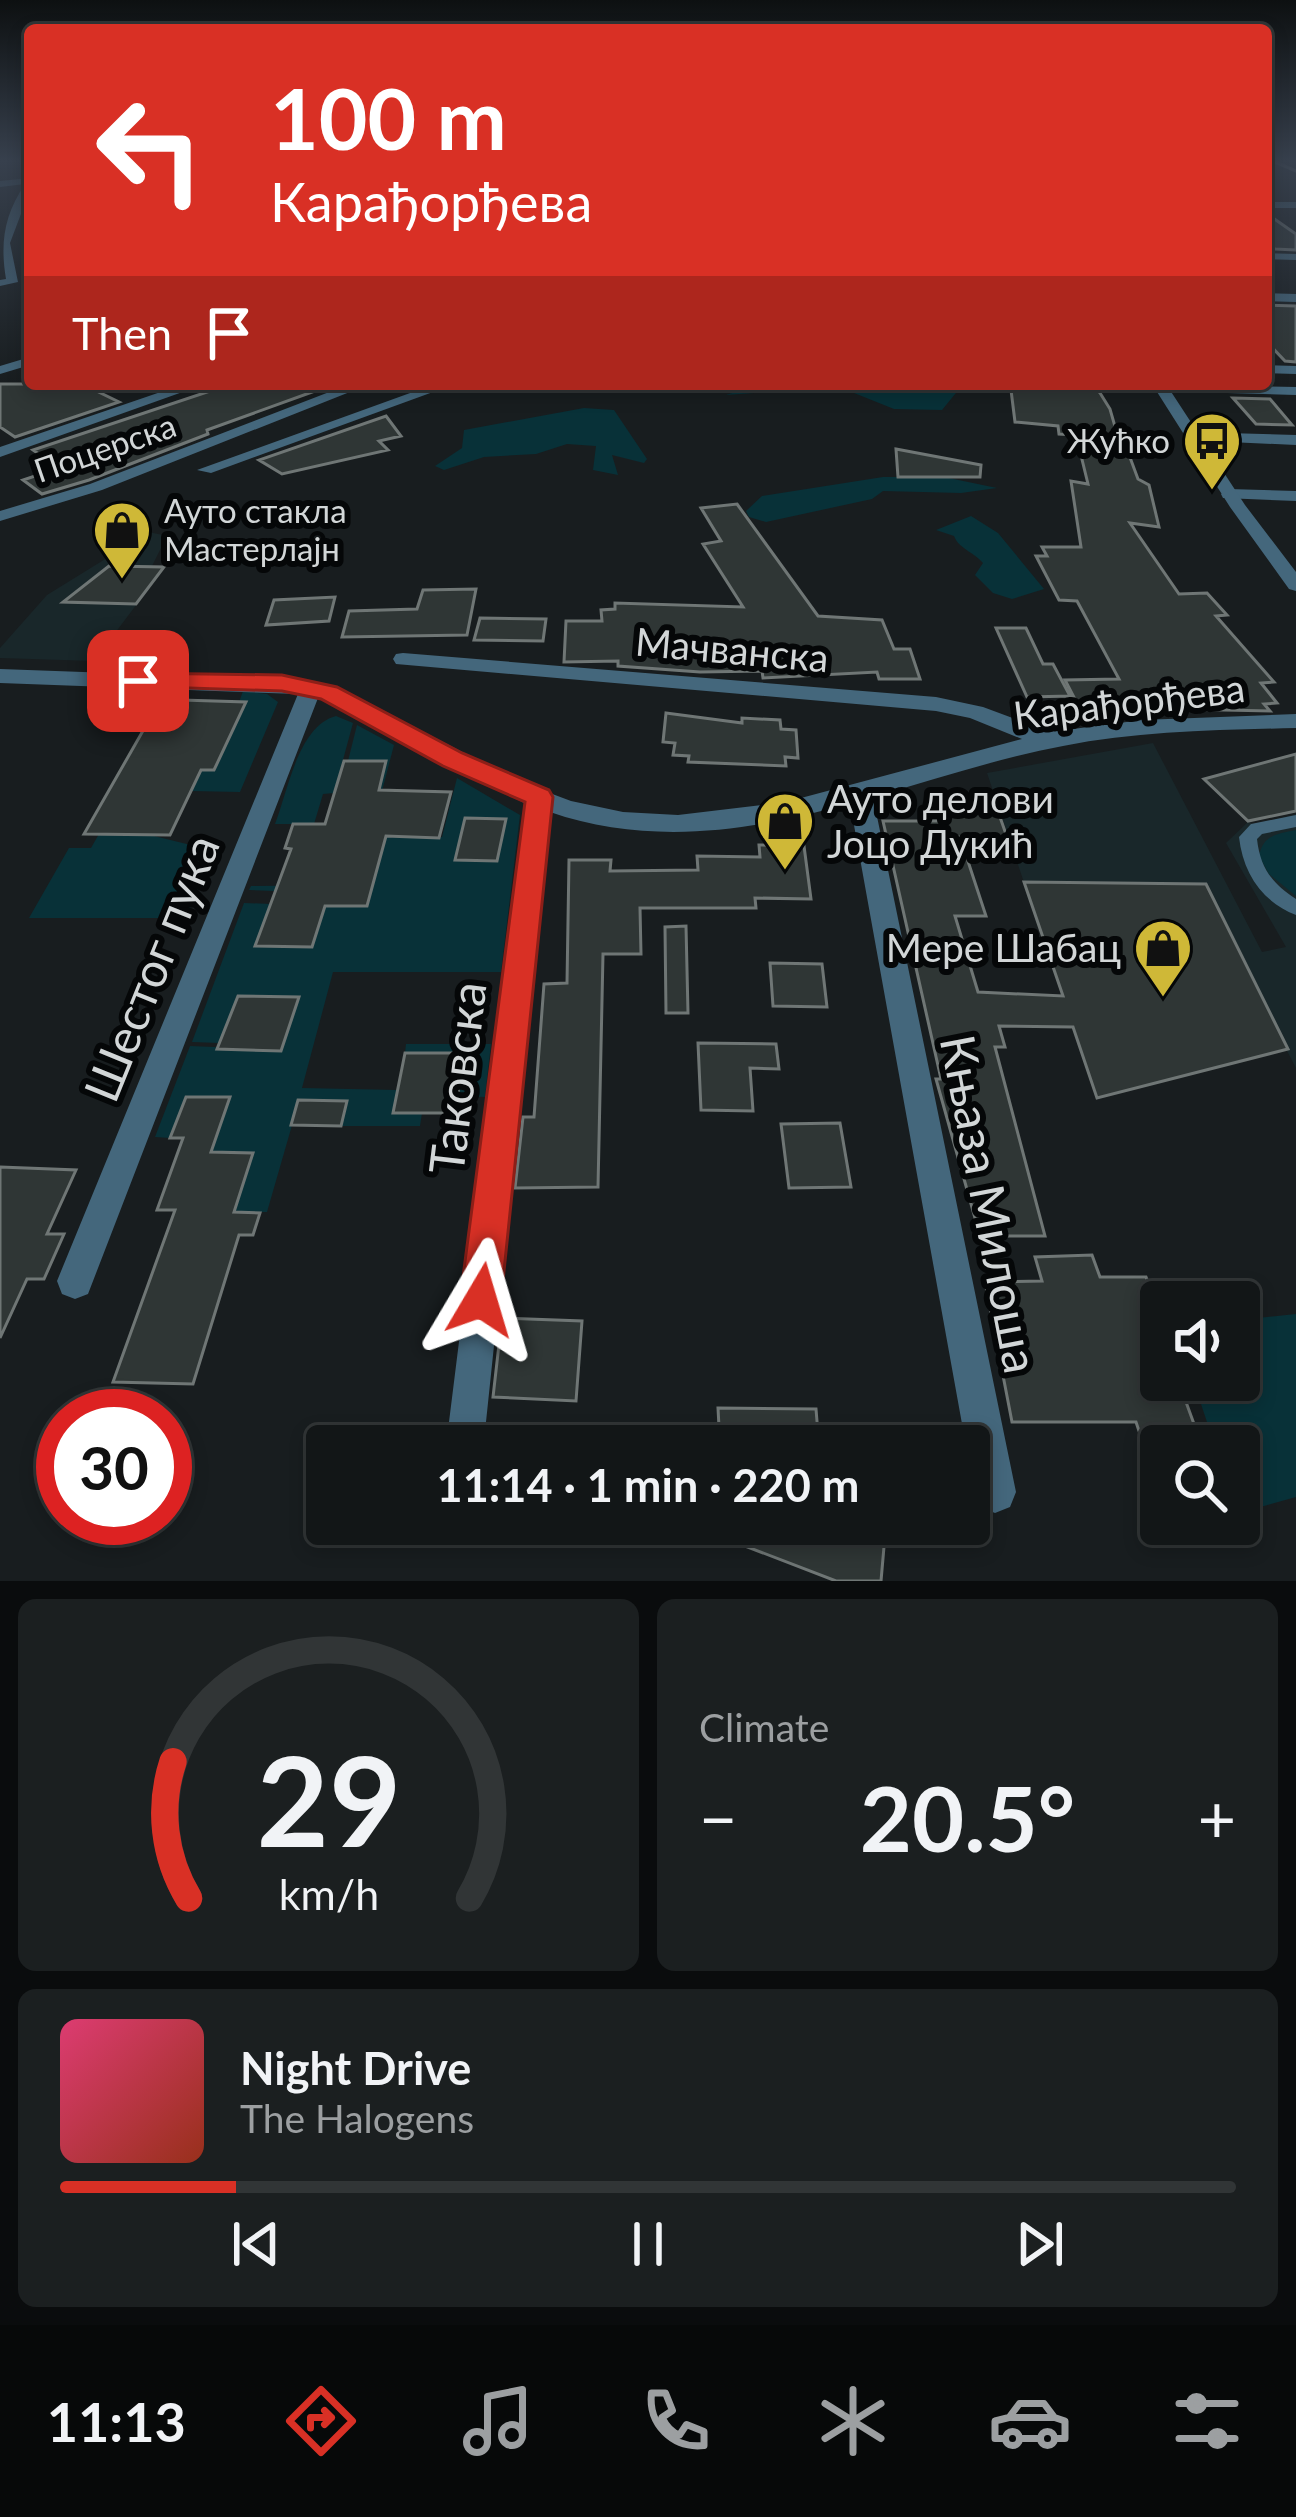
<!DOCTYPE html>
<html lang="en">
<head>
<meta charset="utf-8">
<style>
	:root { --surface:#121617; --page:#1b1f20; --text:#f1f3f6; --muted:#9c9fa1; --line:#313536; --accent:#d93025 }
	body { margin:0; font-family:Lato,sans-serif; background:var(--page); color:var(--text); height:100vh; display:flex; flex-direction:column; font-size:45px; white-space:nowrap }
	* { box-sizing:border-box; margin:0 }
	p { font-size:39px; color:var(--muted) }
	.icon { flex:none; width:66px; height:66px; fill:none; stroke:currentColor; stroke-width:2; stroke-linecap:round; stroke-linejoin:round }
	.map { position:relative; height:1581px; overflow:hidden }
	.sheet { display:flex; flex-direction:column; gap:18px; padding:18px; background:#0a0c0d; flex:1 }
	.sheet>* { flex:none }
	.guide { position:absolute; left:24px; top:24px; width:1248px; height:366px; border-radius:12px; box-shadow:0 6px 18px #0003,0 0 0 3px var(--line); background:#d93025; color:#fff; overflow:hidden }
	.tools { position:absolute; left:1140px; top:1281px; display:grid; gap:24px }
	.tools a { display:grid; place-items:center; width:120px; height:120px; border-radius:12px; background:var(--surface); box-shadow:0 6px 18px #0003,0 0 0 3px var(--line); font-size:60px }
	.speed { position:absolute; left:36px; top:1389px; display:flex; gap:24px; font-size:60px; font-weight:700; text-align:center }
	.speed>* { display:grid; place-content:center; width:156px; height:156px; border-radius:50%; background:var(--surface); box-shadow:0 6px 18px #0003,0 0 0 3px var(--line); line-height:1 }
	.speed .limit { border:18px solid #d22; background:#fff; color:#111 }
	.pin { position:absolute; display:grid; place-items:center; width:102px; height:102px; color:#fff; margin:-51px; border-radius:24px; box-shadow:0 6px 18px #0006 }
	.me { position:absolute; width:132px; margin:-66px; rotate:7deg; stroke-linejoin:round; filter:drop-shadow(0 0 9px #0008) }
	.turn { display:flex; align-items:center; gap:42px; height:252px; padding:0 48px; font-size:54px }
	.turn .icon { width:156px; height:156px; stroke-width:2.5 }
	.turn b { display:block; font-size:84px; line-height:102px }
	.then { display:flex; align-items:center; height:114px; padding:0 48px; background:#0003; gap:24px; font-size:45px }
	.big { font-size:90px; font-weight:700; line-height:1.1 }
	.sheet .card { flex:1; display:flex; flex-direction:column; justify-content:center; gap:18px; min-width:0; padding:0 42px; border-radius:18px; background:var(--page) }
	.sheet .dial { align-items:center; gap:0 }
	.dial svg { height:312px; overflow:visible; fill:none; stroke:var(--line); stroke-width:7; stroke-linecap:round; text-anchor:middle }
	.dial text { fill:var(--text); stroke:none }
	.song { display:flex; align-items:center; gap:36px }
	.cover { width:144px; height:144px; border-radius:18px; background:linear-gradient(135deg,hsl(340 70% 55%),hsl(10 70% 35%)) }
	.played { height:12px; border-radius:6px; background:linear-gradient(90deg,var(--accent) 15%,var(--line) 15%) }
	.keys { display:flex; justify-content:space-around; direction:ltr }
	.heat { display:flex; justify-content:space-between; align-items:center; font-size:66px; direction:ltr }
	.sheet .tiles { flex:1; display:grid; gap:18px; grid-template-columns:1fr 1fr }
	.card:last-child { grid-column:span 2 }
	.trip { position:absolute; left:306px; top:1425px; width:684px; height:120px; border-radius:12px; background:var(--surface); box-shadow:0 6px 18px #0003,0 0 0 3px var(--line); font-weight:700; line-height:120px; text-align:center }
	.tab-bar { display:flex; height:192px; justify-content:space-around; align-items:center; background:#070909; color:var(--muted) }
	.tab-bar .icon { width:84px; height:84px }
	.tab-bar .active { color:var(--accent) }
	.tab-bar b { font-size:54px; color:var(--text) }
	.map>svg:first-child { display:block }
	.built { fill:#19272a }
	.green { fill:#083138 }
	.building { fill:#2f3635; stroke:#6f7675; stroke-width:3 }
	.lines { fill:none; stroke-linecap:round; stroke-linejoin:round }
	.service { fill:#44677c; fill-rule:evenodd }
	.minor { fill:#44677c; fill-rule:evenodd }
	.tertiary { fill:#44677c; fill-rule:evenodd }
	.rail { stroke:#989c9e; stroke-width:3 }
	.route { fill:#d93025; stroke:#8d1f18; stroke-width:3 }
	.labels { text-anchor:middle; stroke-width:12; stroke-linejoin:round; paint-order:stroke }
	.far-poi-label { font-size:33px; fill:#d2d6d7; stroke:#050708; text-anchor:end }
	.far-street-label { font-size:33px; fill:#d2d6d7; stroke:#050708 }
	.street-label { font-size:39px; fill:#d2d6d7; stroke:#050708 }
	.poi-label { font-size:39px; fill:#d2d6d7; stroke:#050708; text-anchor:start }
	.near-street-label { font-size:48px; fill:#d2d6d7; stroke:#050708 }
</style>
</head>
<body>
<div class="map">
<svg width="1296" height="1581" viewBox="0 0 1296 1581">
	<rect width="100%" height="100%" fill="#181d1f"/>
	<!-- built -->
	<path class="built" d="M149,532L167,536L152,566L164,568L94,661L0,658V648L47,595Z
		M1153,743L1262,952L1286,947L1226,843L1249,821L1254,826L1296,814V1068L1286,1049L1097,1098L987,773Z"/>
	<!-- green -->
	<path class="green" d="M759,384H970L960,388L942,410L894,409L839,387L726,395Z
		M584,408L614,410L647,459L644,463L612,455L618,475L593,470L596,446L567,444L536,454L484,457L444,470L435,466L462,448L464,430Z
		M883,477H944L997,488L961,493L883,491L872,499L766,522L749,517L746,511L762,496Z
		M971,516L998,533L1044,589L1012,599L993,593L975,575L983,563C974,552 959,549 954,536L936,530Z
		M243,691L267,694L278,702L240,792L191,791L201,770H215Z
		M336,716L353,723L334,793L323,794L314,824H275C288,791 298,726 336,716Z
		M357,725L394,745L352,906L367,905L385,836L442,837L457,778L520,815L501,972H333L302,1088L397,1090L393,1112L422,1113L420,1126H341L346,1101H299L267,1212H234L252,1153L189,1151L215,1139L229,1098L186,1097L170,1138L155,1137L190,1046L282,1050L298,997L238,996L220,1043L192,1042L244,903L271,904L256,946L311,947L329,893L249,890L251,886L354,885L386,761H348Z
		M1296,830V896L1269,874L1259,856C1263,835 1277,834 1296,830Z
		M99,834H146L215,851L186,918H29L69,848H91Z
		M406,1044H491L485,1097L458,1096L463,1053H405Z
		M1296,1314V1497L1239,1513V1446H1215L1193,1380H1239V1320Z"/>
	<!-- building -->
	<path class="building" d="M1266,213L1296,234V250L1275,249L1266,241Z
		M1266,305L1296,306V362L1285,361L1266,341Z
		M0,384H82L119,402L15,437L0,427Z
		M231,384L326,387L207,430L208,434L89,480L42,494L23,480L59,468L33,450Z
		M1015,384H1090L1100,393L1110,409L1122,451L1128,452L1138,479L1149,485L1159,527L1130,523L1179,594L1207,593L1227,615L1216,616L1274,682L1261,683L1277,703L1264,704L1270,711L1079,707L1065,680L1119,679L1077,601L1059,600L1036,556H1047L1042,547H1081L1071,481L1088,484L1076,435L1059,434L1058,426L1015,422L1011,390H1018Z
		M1233,398L1270,399L1292,425L1256,424Z
		M386,416L401,436L379,441L388,450L282,474L259,460Z
		M896,449L981,465L980,477H898Z
		M737,504L818,616L882,620L894,649H910L920,679H879L877,672L763,678L762,671L700,672L618,666V661L564,662L566,621H602L601,610L615,609V603L743,607L703,544L721,541L701,508Z
		M109,566L164,567L136,604L63,602Z
		M476,589L467,635L342,637L349,611L417,609L423,590Z
		M335,597L329,621L266,625L274,600Z
		M480,618L546,619L543,641L474,640Z
		M996,628H1026L1043,664H1053L1070,696L1027,697Z
		M181,700L246,702L214,770H201L170,835L84,834L144,729H165Z
		M666,713L742,723V718L780,720L781,729L796,730L798,758L785,757L786,766L688,762L689,756L673,755L675,743L663,742Z
		M1296,754V811L1248,821L1204,779Z
		M344,761H386L379,790L451,792L439,838L386,836L367,906H325L312,947L255,946L291,849L285,848L293,824H325Z
		M949,800H994L1007,837H960L986,916H955L978,992L1063,996L1024,882L1206,884L1288,1049L1097,1098L1073,1027L999,1026L1005,1047H995L1045,1236H980L936,1079H941L883,821H942L939,811L952,812Z
		M465,818L506,819L497,861L455,860Z
		M759,845L804,846L811,899L755,898L756,908H640L641,954H603L598,1187L515,1188L523,1117H534L544,984L567,983L569,860H611L610,871L698,870L697,856L760,857Z
		M686,926L688,1013H666L665,927Z
		M770,963L822,964L827,1007L773,1006Z
		M238,996L299,997L281,1051L217,1049Z
		M698,1043L776,1044L779,1069L750,1068L753,1111L701,1110Z
		M405,1053H464L455,1113H393Z
		M186,1097H230L211,1152L253,1153L234,1212L260,1213L253,1235H239L193,1384L113,1382L175,1210H157L183,1138H170Z
		M298,1100L347,1101L341,1126L291,1125Z
		M840,1123L851,1187L789,1188L781,1124Z
		M0,1167L76,1170L47,1234H64L44,1279H27L0,1338Z
		M1092,1255L1100,1277H1146L1161,1316V1380H1178L1202,1446H1144L1136,1422H1012L985,1282L1042,1281L1035,1257Z
		M502,1318L582,1321L576,1401L493,1397Z
		M718,1408L816,1409L819,1446H720Z
		M688,1524H886L881,1581H836Z"/>
	<g class="lines">
		<!-- service -->
		<path class="service" d="M1296,815V827L1262,834L1257,839C1260,867 1272,884 1296,899V915C1262,902 1243,873 1239,837L1251,824Z"/>
		<!-- minor -->
		<path class="minor" d="M30,178V190L10,243L18,282L0,286V280L6,279C0,243 4,215 25,184L0,187V181Z
			M1266,202H1296V208H1266Z
			M1266,253L1296,254V260L1266,259Z
			M1266,293L1296,294V302L1266,301Z
			M30,357V365L0,374V366Z
			M1266,365L1296,366V374L1266,373Z
			M184,384H205L0,457V447Z
			M350,384H370L102,490L0,521V511L90,484Z
			M435,384H455L211,473L197,470Z
			M1160,384L1296,387V395L1156,391L1154,388Z
			M1191,432L1296,435V445L1186,440L1183,437Z
			M1229,489L1296,491V501L1223,498L1221,494Z
			M403,653L936,697L983,707L1050,732L1142,720L1296,714V728C1218,730 1139,731 1063,746C999,758 936,779 873,797L1016,1492L1010,1507L995,1513L980,1507L974,1492L969,1446H966L850,803C752,832 648,846 550,812L484,1441L482,1446H446L526,804L318,698L88,1294L75,1299L62,1294L57,1281L298,694L0,683V669L306,680L355,697L523,783L571,801L623,812L678,815L786,802L1022,739L970,718L936,711L396,664L393,659L396,654Z"/>
		<!-- tertiary -->
		<path class="tertiary" d="M1152,384H1166L1245,505L1296,572V591L1289,589L1230,507Z"/>
		<!-- rail -->
		<path class="rail" d="M1273,161L1296,171"/>
	</g>
	<!-- sky -->
	<linearGradient id="sky" x2="0" y2="1"><stop stop-color="#0d1011"/><stop offset="0.42" stop-color="#37404d"/><stop offset="1" stop-color="#37404d" stop-opacity="0"/></linearGradient>
	<rect width="1296" height="383" fill="url(#sky)"/>
	<!-- route -->
	<path class="route" d="M138,673L282,675L337,687L462,753L549,790L553,797L501,1300L495,1314L481,1320L466,1314L460,1300L525,802L443,766L321,699L282,691L129,686L126,681Z"/>
	<!-- icons -->
	<defs>
		<g id="bus-pin" transform="scale(3)"><path d="M0 17L-7.5 6A9.5 9.5 0 1 1 7.5 6Z" fill="#cfb837" stroke="#050708"/><path d="M-5-6H5V4H4V6H2V4H-2V6H-4V4H-5ZM-3.5-4V0h7V-4ZM-3.5 1.2v1.5H-2V1.2ZM2 1.2v1.5H3.5V1.2Z" fill="#111"/></g>
		<g id="shop-pin" transform="scale(3)"><path d="M0 17L-7.5 6A9.5 9.5 0 1 1 7.5 6Z" fill="#cfb837" stroke="#050708"/><path d="M-5-2.5h2.3a2.7 3.5 0 0 1 5.4 0H5L5.5 6h-11ZM-1.5-2.5h3a1.5 2.3 0 0 0-3 0Z" fill="#111"/></g>
	</defs>
	<g fill-rule="evenodd">
		<use href="#bus-pin" x="1212" y="441"/>
		<use href="#shop-pin" x="122" y="530"/>
		<use href="#shop-pin" x="785" y="821"/>
		<use href="#shop-pin" x="1163" y="948"/>
	</g>
	<g class="labels">
		<!-- far-poi labels -->
		<g class="far-poi-label">
			<text x="1170" y="453">Жућко</text>
			<text x="164" y="523" text-anchor="start">Ауто стакла<tspan x="164" dy="38">Мастерлајн</tspan></text>
		</g>
		<!-- far-street labels -->
		<g class="far-street-label">
			<text transform="translate(105 448) rotate(-19)" y="12">Поцерска</text>
		</g>
		<!-- street labels -->
		<g class="street-label">
			<text transform="translate(732 650) rotate(5)" y="14">Мачванска</text>
			<text transform="translate(1129 702) rotate(-7)" y="14">Карађорђева</text>
		</g>
		<!-- poi labels -->
		<g class="poi-label">
			<text x="827" y="813">Ауто делови<tspan x="827" dy="45">Јоцо Дукић</tspan></text>
			<text x="1121" y="962" text-anchor="end">Мере Шабац</text>
		</g>
		<!-- near-street labels -->
		<g class="near-street-label">
			<text transform="translate(152 968) rotate(-68)" y="17">Шестог пука</text>
			<text transform="translate(458 1078) rotate(-83)" y="17">Таковска</text>
			<text transform="translate(989 1204) rotate(79)" y="17">Књаза Милоша</text>
		</g>
	</g>
</svg>
<div class="tools">
<a><svg class="icon" aria-label="sound" viewBox="0 0 24 24"><path d="M4 9h4l5-4v14l-5-4H4zM17 9q2 3 0 6"/></svg></a>
<a><svg class="icon" aria-label="search" viewBox="0 0 24 24"><circle cx="10" cy="10" r="6"/><path d="M15 15l6 6"/></svg></a>
</div>
<div class="speed"><div class="limit">30</div></div>
<div class="pin" style="left:138px;top:681px;background:#d93025"><svg class="icon" aria-label="arrive" viewBox="0 0 24 24"><path d="M6 21V4h12l-3 4 3 4H6"/></svg></div>
<svg class="me" style="left:481px;top:1300px" viewBox="-20 -20 40 40"><path d="M0-17L14 15 0 8-14 15z" fill="#d93025" stroke="#fff" stroke-width="4"/></svg>
<div class="trip">11:14 · 1 min · 220 m</div>
<div class="guide">
<div class="turn"><svg class="icon" aria-label="left" viewBox="0 0 24 24"><path d="M17 20v-9H6M10 6l-5 5 5 5"/></svg><div><b>100 m</b>Карађорђева</div></div>
<div class="then">Then<svg class="icon" aria-label="arrive" viewBox="0 0 24 24"><path d="M6 21V4h12l-3 4 3 4H6"/></svg></div>
</div>
</div>
<section class="sheet">
<div class="tiles">
<div class="card dial"><svg viewBox="0 0 100 80">
<path d="M14 69A42 42 0 1 1 86 69"/>
<path d="M14 69A42 42 0 0 1 10 34" stroke="#d93025"/>
<text x="50" y="56" font-size="32" font-weight="700">29</text>
<text x="50" y="72" font-size="11">km/h</text>
</svg></div>
<div class="card"><p>Climate</p>
<div class="heat"><a>−</a><b class="big">20.5°</b><a>+</a></div>
</div>
<div class="card">
<div class="song"><i class="cover"></i><div><b>Night Drive</b><p>The Halogens</p></div></div>
<div class="played"></div>
<div class="keys"><svg class="icon" aria-label="previous" viewBox="0 0 24 24"><path d="M18 5L8 12l10 7zM5 5v14"/></svg><svg class="icon" aria-label="pause" viewBox="0 0 24 24"><path d="M8 5v14M16 5v14"/></svg><svg class="icon" aria-label="next" viewBox="0 0 24 24"><path d="M6 5l10 7-10 7zM19 5v14"/></svg></div>
</div>
</div>
</section>
<nav class="tab-bar">
<b>11:13</b>
<svg class="icon active" aria-label="directions" viewBox="0 0 24 24"><path d="M12 3l9 9-9 9-9-9zM9 14v-3h6M13 9l2 2-2 2"/></svg>
<svg class="icon" aria-label="music" viewBox="0 0 24 24"><path d="M9 18V5l10-2v13"/><circle cx="6" cy="18" r="3"/><circle cx="16" cy="16" r="3"/></svg>
<svg class="icon" aria-label="phone" viewBox="0 0 24 24"><path d="M5 4h4l2 5-3 2q2 4 5 5l2-3 5 2v4C11 20 4 13 5 4z"/></svg>
<svg class="icon" aria-label="climate" viewBox="0 0 24 24"><path d="M12 3v18M4 7l16 10M4 17L20 7"/></svg>
<svg class="icon" aria-label="car" viewBox="0 0 24 24"><path d="M5 17H2v-5l4-1 3-4h7l3 4 3 1v5h-3M9 17h6M6 11h13"/><circle cx="7" cy="17" r="2"/><circle cx="17" cy="17" r="2"/></svg>
<svg class="icon" aria-label="filters" viewBox="0 0 24 24"><path d="M4 7h16M4 17h16"/><circle cx="9" cy="7" r="2"/><circle cx="15" cy="17" r="2"/></svg>
</nav>
</body>
</html>
